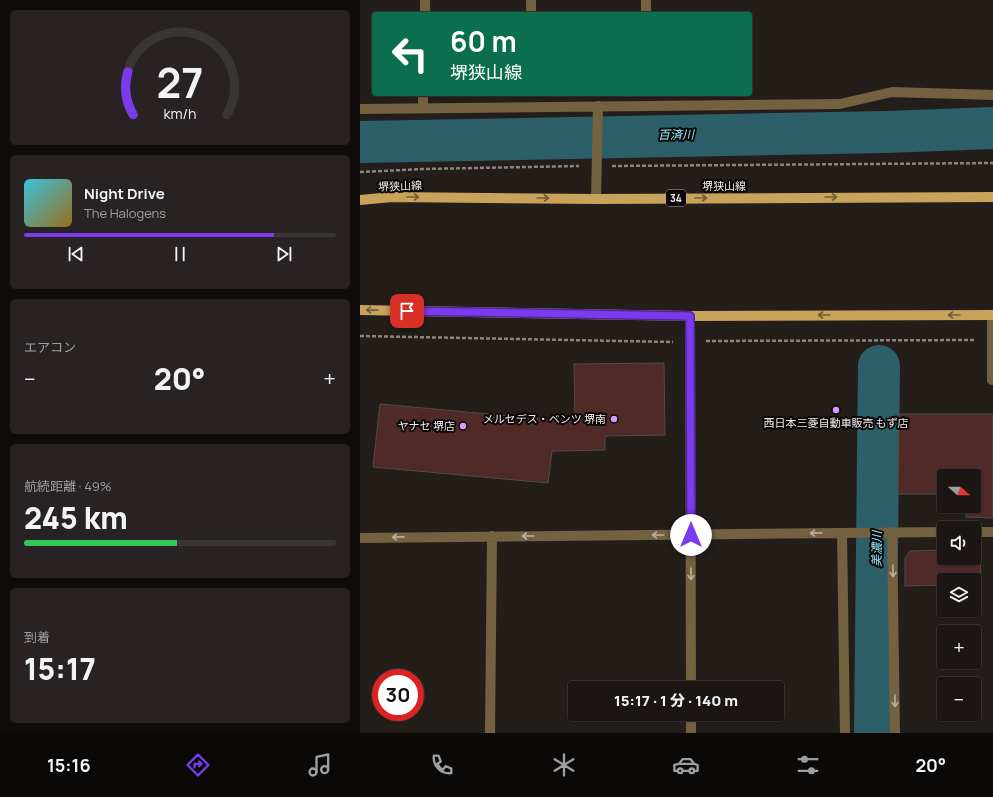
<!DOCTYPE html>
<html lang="ja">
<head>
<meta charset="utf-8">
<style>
	:root { --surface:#1b1614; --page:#282322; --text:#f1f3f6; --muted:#a09fa0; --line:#393534; --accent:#7c3aed }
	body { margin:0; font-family:Manrope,"Noto Sans JP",sans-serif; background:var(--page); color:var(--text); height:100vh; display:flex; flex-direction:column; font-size:15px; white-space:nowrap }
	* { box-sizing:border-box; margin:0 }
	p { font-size:13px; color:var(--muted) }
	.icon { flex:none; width:22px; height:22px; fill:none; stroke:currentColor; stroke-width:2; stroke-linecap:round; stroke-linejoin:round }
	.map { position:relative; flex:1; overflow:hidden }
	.sheet { display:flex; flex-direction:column; gap:10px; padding:10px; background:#0f0c0b; width:360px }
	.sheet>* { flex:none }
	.banner { position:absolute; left:12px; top:12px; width:380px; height:84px; border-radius:4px; box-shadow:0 1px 3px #0004,0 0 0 1px var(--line); background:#0b6e4f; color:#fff; overflow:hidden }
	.needle { width:26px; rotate:111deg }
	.buttons { position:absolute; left:577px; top:469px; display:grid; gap:8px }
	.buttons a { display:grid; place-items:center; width:44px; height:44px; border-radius:4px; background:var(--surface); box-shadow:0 1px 3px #0004,0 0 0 1px var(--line); font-size:20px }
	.speed { position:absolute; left:12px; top:669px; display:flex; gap:8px; font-size:20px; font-weight:700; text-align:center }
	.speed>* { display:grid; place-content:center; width:52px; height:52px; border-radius:50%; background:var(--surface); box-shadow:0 1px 3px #0004,0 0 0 1px var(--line); line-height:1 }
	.speed .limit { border:6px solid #d22; background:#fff; color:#111 }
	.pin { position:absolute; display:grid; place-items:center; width:34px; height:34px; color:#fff; margin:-17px; border-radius:8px; box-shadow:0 2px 6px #0006 }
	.me { position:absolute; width:44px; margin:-22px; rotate:0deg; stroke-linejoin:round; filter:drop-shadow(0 0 3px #0008) }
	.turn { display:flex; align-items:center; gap:14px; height:84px; padding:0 12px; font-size:18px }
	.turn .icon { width:52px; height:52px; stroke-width:2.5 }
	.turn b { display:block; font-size:28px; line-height:34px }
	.big { font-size:30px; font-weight:800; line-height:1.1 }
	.sheet .card { flex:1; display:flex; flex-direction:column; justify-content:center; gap:6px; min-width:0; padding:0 14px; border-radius:6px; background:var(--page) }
	.sheet .dial { align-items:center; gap:0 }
	.dial svg { height:104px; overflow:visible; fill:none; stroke:var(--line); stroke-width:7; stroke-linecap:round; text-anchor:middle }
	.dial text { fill:var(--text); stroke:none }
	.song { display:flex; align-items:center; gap:12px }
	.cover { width:48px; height:48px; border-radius:6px; background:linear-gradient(135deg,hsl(190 70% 55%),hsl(40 70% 35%)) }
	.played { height:4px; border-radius:2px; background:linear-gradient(90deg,var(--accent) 80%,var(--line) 80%) }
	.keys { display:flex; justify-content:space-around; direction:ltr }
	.heat { display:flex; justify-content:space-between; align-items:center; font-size:22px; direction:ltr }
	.charge { height:6px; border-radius:3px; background:linear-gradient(90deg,#34c759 49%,var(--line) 0) }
	.trip { position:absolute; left:208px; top:681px; width:216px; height:40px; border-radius:4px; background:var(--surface); box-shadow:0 1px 3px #0004,0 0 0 1px var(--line); font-weight:800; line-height:40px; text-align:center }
	.menu { display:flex; height:64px; justify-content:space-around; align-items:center; background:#0b0908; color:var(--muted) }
	.menu .icon { width:28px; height:28px }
	.menu .current { color:var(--accent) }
	.menu b { font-size:18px; color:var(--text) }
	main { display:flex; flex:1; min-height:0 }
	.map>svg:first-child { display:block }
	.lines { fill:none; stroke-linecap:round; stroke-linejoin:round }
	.river { stroke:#2c5f6a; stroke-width:42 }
	.building { fill:#502a26; stroke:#534b4a }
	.path { stroke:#8a8583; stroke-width:2.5; stroke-dasharray:4 2; stroke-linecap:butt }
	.service { stroke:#736140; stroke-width:10 }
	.minor { stroke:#736140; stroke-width:10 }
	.primary { stroke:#c9a25c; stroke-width:10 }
	.oneway { stroke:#745d36 }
	.oneway2 { stroke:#b9ae9f }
	.route-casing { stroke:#51269a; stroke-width:10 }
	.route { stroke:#7c3aed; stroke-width:7 }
	.poi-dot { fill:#d69bfa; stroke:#0b0807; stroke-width:1.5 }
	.labels { text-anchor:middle; stroke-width:4; stroke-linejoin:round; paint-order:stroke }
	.shield { fill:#0b0807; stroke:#ada8a7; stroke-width:1 }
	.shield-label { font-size:10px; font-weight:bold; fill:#f2edec }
	.street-label { font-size:11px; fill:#f2edec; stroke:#0b0807 }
	.poi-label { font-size:11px; fill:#f2edec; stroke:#0b0807; text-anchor:end }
	.water-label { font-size:12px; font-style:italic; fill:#94eafe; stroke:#0b0807 }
</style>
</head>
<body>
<main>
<section class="sheet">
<div class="card dial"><svg viewBox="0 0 100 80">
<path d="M14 69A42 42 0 1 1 86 69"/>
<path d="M14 69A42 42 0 0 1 10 36" stroke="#7c3aed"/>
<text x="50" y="56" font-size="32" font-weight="700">27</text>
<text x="50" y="72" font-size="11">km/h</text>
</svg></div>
<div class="card">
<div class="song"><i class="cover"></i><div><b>Night Drive</b><p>The Halogens</p></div></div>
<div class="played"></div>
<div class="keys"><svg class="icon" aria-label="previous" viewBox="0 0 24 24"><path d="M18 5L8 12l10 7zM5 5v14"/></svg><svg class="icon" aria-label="pause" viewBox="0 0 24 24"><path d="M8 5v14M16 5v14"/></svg><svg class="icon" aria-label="next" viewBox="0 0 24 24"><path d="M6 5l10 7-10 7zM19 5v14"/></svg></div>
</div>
<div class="card"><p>エアコン</p>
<div class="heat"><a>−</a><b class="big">20°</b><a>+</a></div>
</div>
<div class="card"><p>航続距離 · 49%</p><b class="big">245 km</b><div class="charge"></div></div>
<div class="card"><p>到着</p><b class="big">15:17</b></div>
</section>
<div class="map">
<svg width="633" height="733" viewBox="0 0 633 733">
	<rect width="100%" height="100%" fill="#241e1b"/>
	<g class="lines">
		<!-- river -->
		<path class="river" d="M0,142L526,132L633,128
			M515,733L519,366"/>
	</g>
	<!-- building -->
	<path class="building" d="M304,363L305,435L245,436V450L192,451L188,483L13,467L20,404L215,422L214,364Z
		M539,414H633V518L606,517V506H614V476H584V494H538Z
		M614,549H620L621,584H614V580H584V585L545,586V558L550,551L584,550V558H614Z"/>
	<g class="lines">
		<!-- path -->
		<path class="path" d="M252,166L633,163
			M0,172L64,169L219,166
			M0,336L313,342
			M346,341L615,340"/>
		<!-- service -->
		<path class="service" d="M632,380V315"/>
		<!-- minor -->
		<path class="minor" d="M65,14V0
			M171,14V0
			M286,14V0
			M63,108V94
			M0,109L480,104L532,92L633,95
			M236,199L238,106
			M330,316L331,688
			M532,532L535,733
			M614,532H633
			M482,533L485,733
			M0,538L584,532
			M331,714V733
			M130,733L132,536"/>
		<!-- primary -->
		<path class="primary" d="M0,200L32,197L236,199L633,197
			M0,310L330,316L633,315"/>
	</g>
	<!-- one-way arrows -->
	<defs><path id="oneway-shaft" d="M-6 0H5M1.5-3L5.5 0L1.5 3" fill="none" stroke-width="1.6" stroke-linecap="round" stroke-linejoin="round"/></defs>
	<g class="oneway">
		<use href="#oneway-shaft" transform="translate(53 197)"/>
		<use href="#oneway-shaft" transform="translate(471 197)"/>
		<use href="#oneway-shaft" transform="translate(183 198)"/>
		<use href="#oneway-shaft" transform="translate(341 198)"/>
		<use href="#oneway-shaft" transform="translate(12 310) rotate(-179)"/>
		<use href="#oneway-shaft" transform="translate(464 315) rotate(180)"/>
		<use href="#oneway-shaft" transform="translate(594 315) rotate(180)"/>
	</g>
	<g class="oneway2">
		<use href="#oneway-shaft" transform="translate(456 533) rotate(179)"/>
		<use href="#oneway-shaft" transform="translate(298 535) rotate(180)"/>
		<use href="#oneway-shaft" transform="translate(168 536) rotate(180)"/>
		<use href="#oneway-shaft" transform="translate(38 537) rotate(179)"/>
		<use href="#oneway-shaft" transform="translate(533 571) rotate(89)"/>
		<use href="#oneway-shaft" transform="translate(331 574) rotate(90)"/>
		<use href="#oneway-shaft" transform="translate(535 701) rotate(89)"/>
	</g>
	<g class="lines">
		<!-- route casing -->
		<g class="route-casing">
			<path id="route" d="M47,311L330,316L331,535"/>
		</g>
		<!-- route -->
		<use href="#route" class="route"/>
	</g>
	<!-- markers -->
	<g class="poi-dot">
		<circle cx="476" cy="410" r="4"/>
		<circle cx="254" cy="419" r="4"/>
		<circle cx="103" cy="426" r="4"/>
	</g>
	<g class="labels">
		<!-- shield labels -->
		<rect class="shield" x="306" y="190" width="20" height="16" rx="3"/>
		<g class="shield-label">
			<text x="316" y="202">34</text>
		</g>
		<!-- street labels -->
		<g class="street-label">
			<text transform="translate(40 186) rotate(-2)" y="4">堺狭山線</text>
			<text x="364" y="190">堺狭山線</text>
		</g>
		<!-- poi labels -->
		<g class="poi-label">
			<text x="246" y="423">メルセデス・ベンツ 堺南</text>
			<text x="476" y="427" text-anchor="middle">西日本三菱自動車販売 もず店</text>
			<text x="95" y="430">ヤナセ 堺店</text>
		</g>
		<!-- water labels -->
		<g class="water-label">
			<text transform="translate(316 135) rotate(-1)" y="4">百済川</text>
			<text transform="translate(517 549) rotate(-89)" y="4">美濃川</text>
		</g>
	</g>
</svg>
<div class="buttons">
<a><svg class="needle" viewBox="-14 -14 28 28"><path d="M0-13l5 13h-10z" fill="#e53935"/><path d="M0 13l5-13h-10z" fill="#a09fa0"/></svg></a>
<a><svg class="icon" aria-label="sound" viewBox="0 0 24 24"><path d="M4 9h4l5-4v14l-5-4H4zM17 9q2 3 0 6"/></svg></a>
<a><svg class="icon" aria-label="layers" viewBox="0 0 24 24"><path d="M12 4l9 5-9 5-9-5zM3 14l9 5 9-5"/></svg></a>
<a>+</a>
<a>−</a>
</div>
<div class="speed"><div class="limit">30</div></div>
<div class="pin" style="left:47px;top:311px;background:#d93025"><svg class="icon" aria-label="arrive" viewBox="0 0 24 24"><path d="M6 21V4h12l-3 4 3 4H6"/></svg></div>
<svg class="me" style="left:331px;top:535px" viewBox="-20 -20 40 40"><circle r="19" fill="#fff"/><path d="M0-13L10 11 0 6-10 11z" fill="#7c3aed"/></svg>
<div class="trip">15:17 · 1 分 · 140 m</div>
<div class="banner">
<div class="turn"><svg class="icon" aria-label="left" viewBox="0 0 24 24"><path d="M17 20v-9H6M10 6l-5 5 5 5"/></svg><div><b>60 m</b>堺狭山線</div></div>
</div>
</div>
</main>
<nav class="menu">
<b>15:16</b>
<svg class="icon current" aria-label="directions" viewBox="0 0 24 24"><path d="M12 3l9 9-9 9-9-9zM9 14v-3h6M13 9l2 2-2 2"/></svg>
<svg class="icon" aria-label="music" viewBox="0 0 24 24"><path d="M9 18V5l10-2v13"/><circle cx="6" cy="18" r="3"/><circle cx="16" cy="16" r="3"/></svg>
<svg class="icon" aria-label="phone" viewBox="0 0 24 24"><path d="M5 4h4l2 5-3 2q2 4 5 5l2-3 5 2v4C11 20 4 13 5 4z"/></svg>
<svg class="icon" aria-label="climate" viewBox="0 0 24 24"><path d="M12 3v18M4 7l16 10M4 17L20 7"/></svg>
<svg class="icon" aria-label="car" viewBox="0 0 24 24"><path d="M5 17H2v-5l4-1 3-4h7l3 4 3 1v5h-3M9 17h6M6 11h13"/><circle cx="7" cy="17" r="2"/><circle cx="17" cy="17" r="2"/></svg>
<svg class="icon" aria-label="filters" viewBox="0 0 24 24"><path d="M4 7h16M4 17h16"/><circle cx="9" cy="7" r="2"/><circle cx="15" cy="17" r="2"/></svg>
<b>20°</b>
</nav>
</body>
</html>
